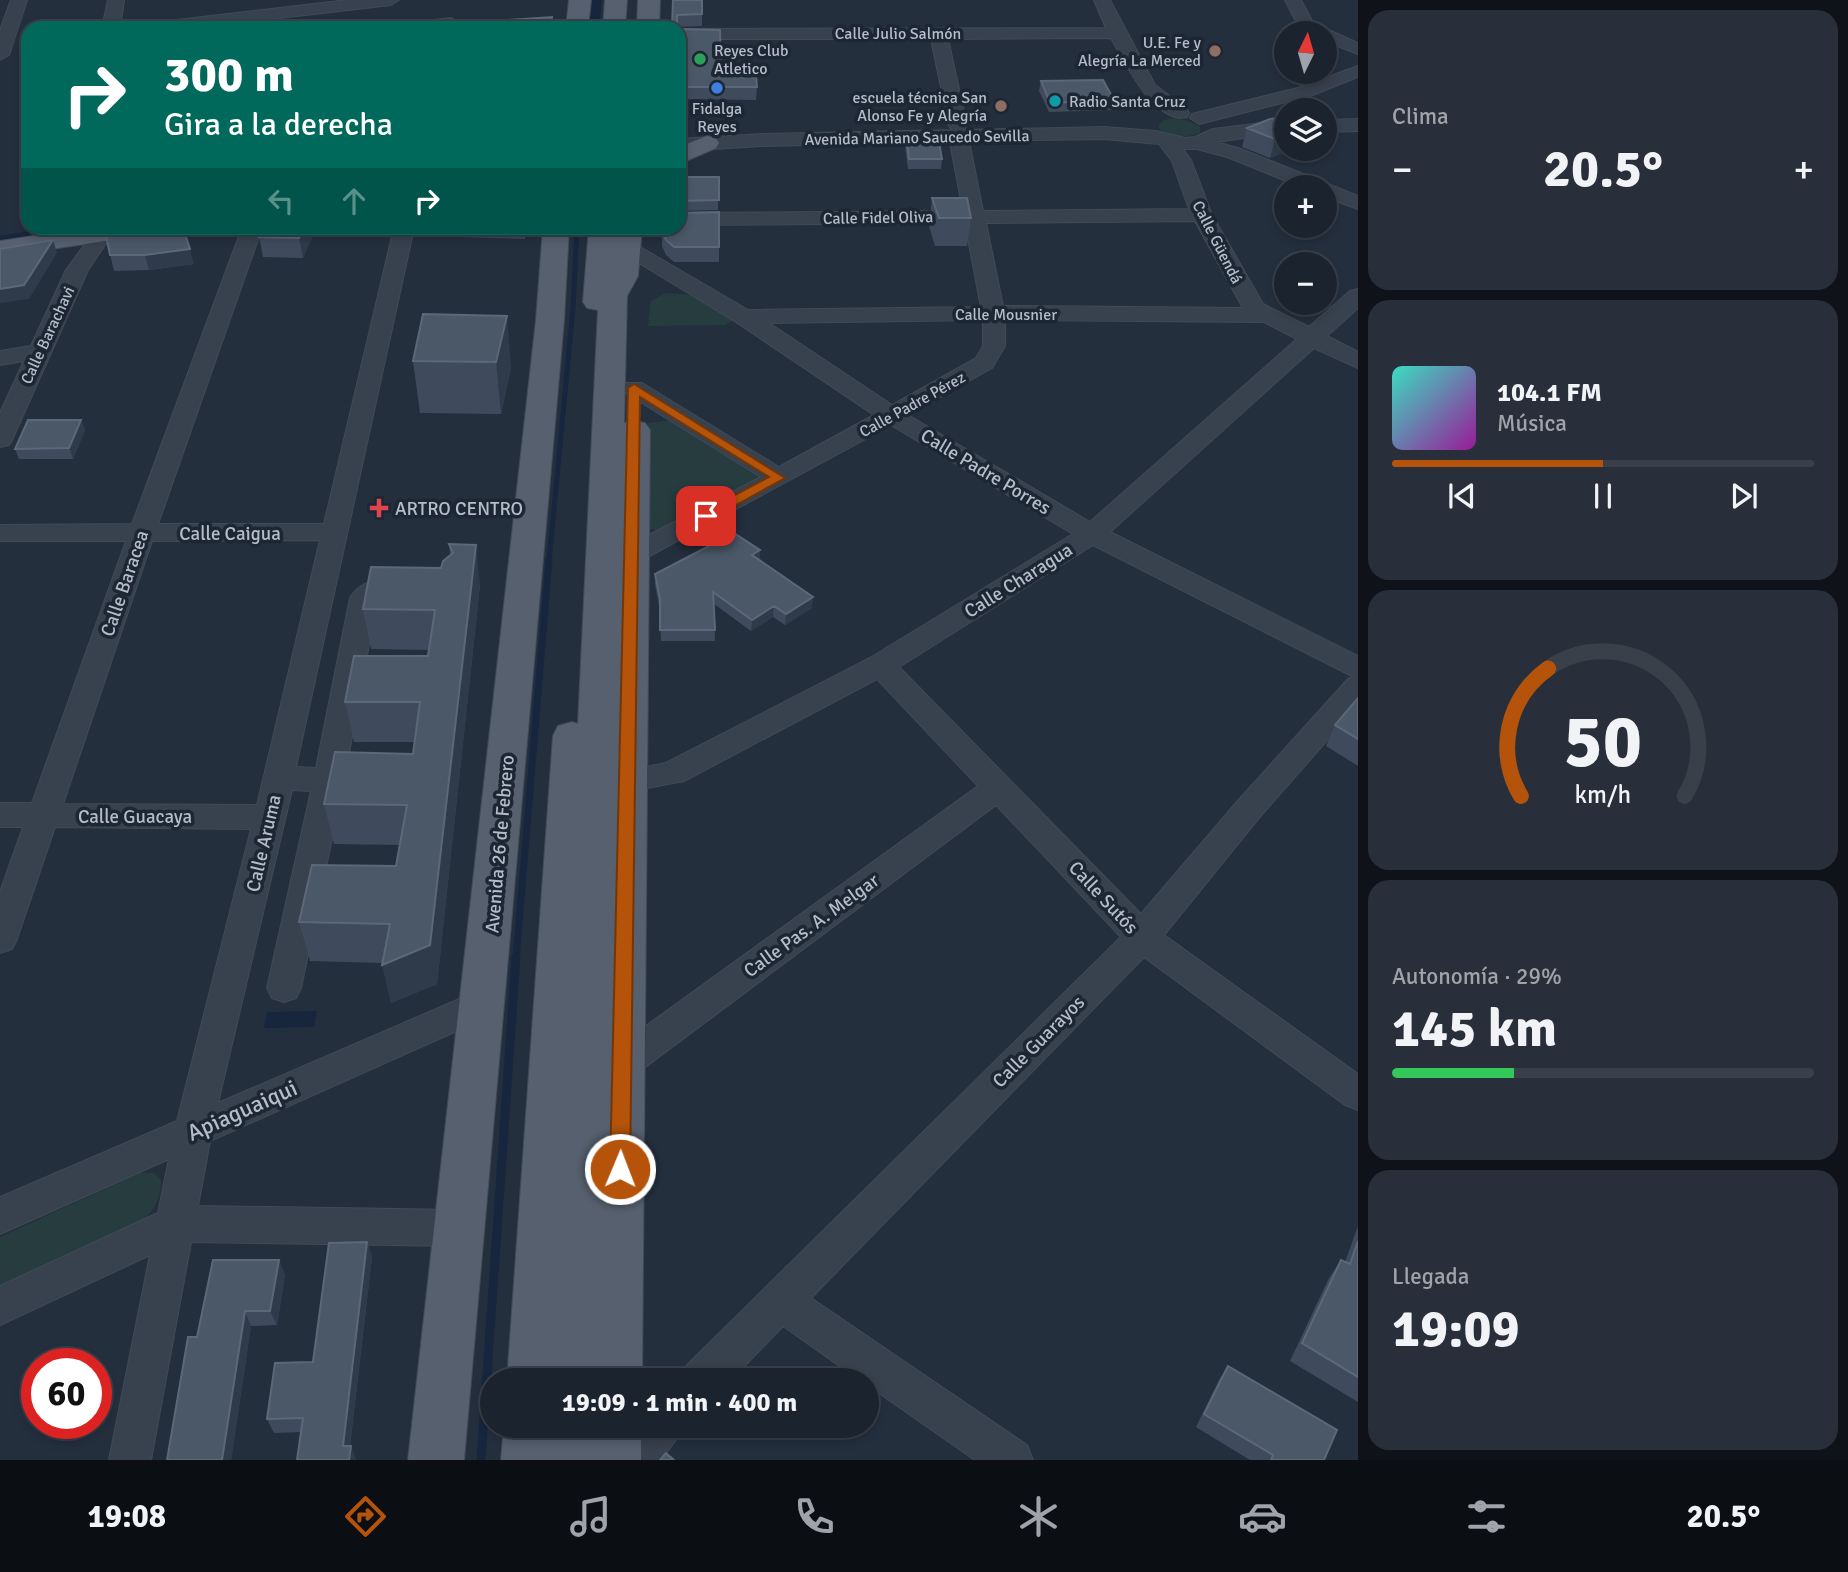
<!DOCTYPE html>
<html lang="es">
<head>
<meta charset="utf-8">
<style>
	:root { --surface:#1b232e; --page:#282f3a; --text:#f1f3f6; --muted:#a0a4aa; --line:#39404a; --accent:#b45309 }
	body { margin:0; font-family:Signika,sans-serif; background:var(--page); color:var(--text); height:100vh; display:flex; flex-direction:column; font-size:26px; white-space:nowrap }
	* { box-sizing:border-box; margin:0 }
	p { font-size:23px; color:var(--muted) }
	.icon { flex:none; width:38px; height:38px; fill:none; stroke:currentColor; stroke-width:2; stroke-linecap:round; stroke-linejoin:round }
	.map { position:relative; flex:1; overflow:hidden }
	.side { display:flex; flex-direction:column; gap:10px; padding:10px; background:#0f1319; width:490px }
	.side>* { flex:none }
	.hud { position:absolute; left:21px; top:21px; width:665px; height:214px; border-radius:21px; box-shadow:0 4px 10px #0003,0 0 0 2px var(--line); background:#00695c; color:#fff; overflow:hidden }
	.needle { width:46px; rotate:5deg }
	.tools { position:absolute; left:1274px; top:21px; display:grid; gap:14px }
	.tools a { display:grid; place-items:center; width:63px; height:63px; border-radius:50%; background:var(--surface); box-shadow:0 4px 10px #0003,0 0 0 2px var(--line); font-size:35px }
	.speed { position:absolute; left:21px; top:1348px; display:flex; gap:14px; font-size:35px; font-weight:700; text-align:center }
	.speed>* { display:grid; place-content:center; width:91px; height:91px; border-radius:50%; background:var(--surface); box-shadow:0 4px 10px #0003,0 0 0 2px var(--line); line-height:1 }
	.speed .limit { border:10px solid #d22; background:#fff; color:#111 }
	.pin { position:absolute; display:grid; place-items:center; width:60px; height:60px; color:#fff; margin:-30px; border-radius:14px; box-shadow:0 4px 10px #0006 }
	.me { position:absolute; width:77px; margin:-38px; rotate:1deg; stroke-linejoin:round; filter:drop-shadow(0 0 5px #0008) }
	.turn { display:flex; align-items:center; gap:24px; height:147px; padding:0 28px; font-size:32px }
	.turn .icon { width:91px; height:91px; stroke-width:2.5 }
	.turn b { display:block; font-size:49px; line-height:60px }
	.lanes { display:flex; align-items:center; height:66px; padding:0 28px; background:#0003; justify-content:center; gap:35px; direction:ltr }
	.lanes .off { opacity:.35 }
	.big { font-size:52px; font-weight:700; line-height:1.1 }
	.side .tile { flex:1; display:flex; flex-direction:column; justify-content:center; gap:10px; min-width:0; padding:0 24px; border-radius:21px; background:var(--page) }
	.side .dial { align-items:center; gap:0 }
	.dial svg { height:182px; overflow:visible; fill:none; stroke:var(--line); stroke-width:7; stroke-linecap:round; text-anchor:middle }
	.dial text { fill:var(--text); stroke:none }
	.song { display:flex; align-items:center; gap:21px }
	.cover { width:84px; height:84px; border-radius:10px; background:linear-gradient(135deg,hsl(170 70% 55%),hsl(300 70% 35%)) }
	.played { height:7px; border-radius:4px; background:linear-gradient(90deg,var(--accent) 50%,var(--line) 50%) }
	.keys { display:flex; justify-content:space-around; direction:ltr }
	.heat { display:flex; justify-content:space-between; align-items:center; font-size:38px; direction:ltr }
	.charge { height:10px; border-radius:5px; background:linear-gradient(90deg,#34c759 29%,var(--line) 0) }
	.trip { position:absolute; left:480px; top:1368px; width:399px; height:70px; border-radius:35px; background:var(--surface); box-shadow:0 4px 10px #0003,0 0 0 2px var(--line); font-weight:700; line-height:70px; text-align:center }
	.menu { display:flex; height:112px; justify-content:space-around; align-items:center; background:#0b0e12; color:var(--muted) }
	.menu .icon { width:49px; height:49px }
	.menu .active { color:var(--accent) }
	.menu b { font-size:32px; color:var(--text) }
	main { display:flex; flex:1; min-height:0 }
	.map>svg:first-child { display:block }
	.green { fill:#263c3f }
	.water { fill:#17263c }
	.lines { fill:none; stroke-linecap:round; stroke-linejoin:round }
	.stream-far3 { stroke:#17263c; stroke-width:4.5 }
	.stream-far2 { stroke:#17263c; stroke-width:5 }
	.stream-far1 { stroke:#17263c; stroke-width:7 }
	.stream { stroke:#17263c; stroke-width:9 }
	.canal { fill:#17263c; fill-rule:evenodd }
	.minor-casing { stroke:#414a57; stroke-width:2 }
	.major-casing { stroke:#414a57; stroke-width:2 }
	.minor { fill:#38414e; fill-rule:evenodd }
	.major { fill:#56606e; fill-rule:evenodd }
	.wall { fill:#3f4b5c }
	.shaded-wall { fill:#2f3b4b }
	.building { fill:#4b5868; stroke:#5c6777; stroke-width:2 }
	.route { fill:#b45309; stroke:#753606; stroke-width:2 }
	.education-dot { fill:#8d6e63; stroke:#1d2633; stroke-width:2.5 }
	.leisure-dot { fill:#2e9e5b; stroke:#1d2633; stroke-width:2.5 }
	.shop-dot { fill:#3f7fe0; stroke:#1d2633; stroke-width:2.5 }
	.culture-dot { fill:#0f9aa8; stroke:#1d2633; stroke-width:2.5 }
	.health-dot { fill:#e0444e; stroke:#1d2633; stroke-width:2.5 }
	.labels { text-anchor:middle; stroke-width:7; stroke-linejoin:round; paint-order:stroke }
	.far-street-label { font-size:16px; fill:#b4bcc9; stroke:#1d2633 }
	.far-poi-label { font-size:16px; fill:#b4bcc9; stroke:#1d2633; text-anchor:end }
	.street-label { font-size:19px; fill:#b4bcc9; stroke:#1d2633 }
	.poi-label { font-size:19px; fill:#b4bcc9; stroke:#1d2633; text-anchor:start }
	.near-street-label { font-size:23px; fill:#b4bcc9; stroke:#1d2633 }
</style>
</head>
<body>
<main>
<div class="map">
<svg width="1358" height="1460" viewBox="0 0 1358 1460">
	<rect width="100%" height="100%" fill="#242f3e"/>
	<!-- green -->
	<path class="green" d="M1179,118L1200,126V133L1180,138L1160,130L1158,126L1164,120Z
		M666,293L692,295L735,319L725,325L648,326L651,301Z
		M677,419L767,476L660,531L646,528L644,424Z
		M140,1173H154L161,1180C161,1200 154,1211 139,1224L0,1288V1237Z"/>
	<!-- water -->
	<path class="water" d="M317,1011L314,1027L264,1028L267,1012Z"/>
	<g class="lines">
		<!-- stream-far3 -->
		<path class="stream-far3" d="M0,238L51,230
			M576,248L577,228"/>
		<!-- stream-far2 -->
		<path class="stream-far2" d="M549,562L573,308L576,247"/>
		<!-- stream-far1 -->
		<path class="stream-far1" d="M516,959L549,560"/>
		<!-- stream -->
		<path class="stream" d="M481,1460L516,957"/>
		<!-- canal -->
		<path class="canal" d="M588,0H602L599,28H585Z"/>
		<!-- minor casing -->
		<g class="minor-casing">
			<path id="minor" d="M11,0H27L9,55L0,60V30Z
				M108,0H124L120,28H102Z
				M348,0H399L391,5L195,28H142L151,23Z
				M1094,0H1110L1155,85L1187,109L1189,113L1187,117C1155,125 1124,61 1111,38L948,39L967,126L964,130L1104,127L1156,131L1185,138L1195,137L1213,129L1286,120V132L1216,142L1241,149L1358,196V209L1325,197V187H1301L1227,157L1197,149H1183L1191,160L1212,215L1263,304L1309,327L1350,291L1358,289V308L1327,336L1358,352V368L1314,348L1110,532L1358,656V705L1258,819L1164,935L1358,1074V1110L1345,1105L1144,957L811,1298L1027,1445L1033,1460H975L866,1384V1381H861L783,1326L730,1381H680L686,1366L1121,937L996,805L636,1074L623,1078L610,1074L605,1063L610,1052L978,786L877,679L684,781L626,792L615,789L611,781L615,773L666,763L870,658L1073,534L891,425L642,560L633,563L624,560L620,554L624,548L761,477L626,393L622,388L626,383H642L779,467L874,415L736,322L621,252L617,248L621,244H635L748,310L981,307L965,223L679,225V213L963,211L950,142L762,146L679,151V139L762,134L953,130L949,126L931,39H679V29L1106,28ZM1104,139L1159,144L1172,161L1189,209L983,211L969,141ZM1195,221L1243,308L1003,306L986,223ZM983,320V346L976,358L892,405L769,323ZM1005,320L1264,322L1297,339L1090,522L908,415L992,368L1005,346ZM1093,545L1354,677L1348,679L1236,803L1141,914L899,667Z
				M1285,0H1301L1318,32L1331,31L1358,43V54L1325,41V33H1302Z
				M451,18L460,23L457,27L402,28L411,23Z
				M1358,66V77L1310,96L1199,124L1190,118L1192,114L1298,88Z
				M1358,119V131L1325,132V120Z
				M106,228L113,233L88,270L12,440L9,445L0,447V413L24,361L0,365V351L31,346L66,270L96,229Z
				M242,228H262L158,524H324L394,228H414L296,767L316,768L350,598C364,576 389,577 412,584L416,590L412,596L380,598L377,601L344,780L301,988L296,998L284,1002L272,998L267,988L311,791L292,790L218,1103L471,994L483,989L495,994L500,1004L495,1014L210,1141L198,1206L458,1210L472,1215L477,1228L472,1241L458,1246L191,1242L151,1460H109L150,1255L0,1325V1286L158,1213L169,1159L0,1234V1197L177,1121L251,829L55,827L17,939L12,949L0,953V892L23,827H0V803H32L126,541H0V525L132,524ZM320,540L257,805L63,804L152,541Z
				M633,1426H681L675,1441L661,1460H613L619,1445Z"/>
		</g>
		<!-- major casing -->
		<g class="major-casing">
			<path id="major" d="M569,0H591L588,28H566Z
				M605,0H627L625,28H603Z
				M638,0H660L659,28H637Z
				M707,136L716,138L719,143L716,148L679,164V147Z
				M87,228H150L146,234L137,236L0,257V241Z
				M543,228H569L564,320L464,1460H408L536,320Z
				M589,228H615V230L616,228H642L638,276L627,296L624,423L634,421L645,423L650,430L642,1381H507L553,736L558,726L572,722L578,724L598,310L587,308L583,302Z
				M504,1426H641V1460H501Z"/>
		</g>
		<!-- minor -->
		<use href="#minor" class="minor"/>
		<!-- major -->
		<use href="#major" class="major"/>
	</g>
	<!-- wall -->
	<path class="wall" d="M673,0H702V26L677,27Z
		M679,29L721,64L757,87L756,100L679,99Z
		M1041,81L1114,100L1112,110L1049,112L1039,91Z
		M1286,117L1270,158L1242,147L1247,128Z
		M906,136L942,159L941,169H908L905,146Z
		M679,177H719L718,210L679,211Z
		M932,198L971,218L967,246H935L929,226Z
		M719,212V262H674L666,255L662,246V231Z
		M263,228H316L303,258L263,257L259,237Z
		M460,228H525V239L461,237Z
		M106,236L194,264L149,270L114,271Z
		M423,314L511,367L501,414L420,413L413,361Z
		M81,420L85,430L73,459H19L15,449Z
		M449,544L480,585L437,984L391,1003L383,963L310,961L299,922L396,866L400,845L334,844L324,804L413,754L414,742H354L345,702L428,656L429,650L371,649L363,609L441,568L450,555Z
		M760,560L812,608L785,625L773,617L751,631L714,604L715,641H661L660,610L655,585V574Z
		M1358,698V766L1326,746L1335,725Z
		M1358,1226V1402L1290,1361L1329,1278L1341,1260L1345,1262Z
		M367,1242L372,1257L350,1446L356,1460H297L301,1432L274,1433L267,1419L313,1362Z
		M279,1260L285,1275L277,1325L251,1326L231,1460H167L197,1337Z
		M1228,1366L1324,1460H1250L1196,1427L1219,1380Z"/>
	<!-- shaded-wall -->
	<path class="shaded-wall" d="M1286,135V149H1294L1270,158L1275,139Z
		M304,228H316L303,258L299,238Z
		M53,240L57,253L29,299L0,303V289Z
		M190,249L194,264L149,270L145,255Z
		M507,316L511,367L501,414L496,362Z
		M81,420L85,430L73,459L69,448Z
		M476,545L480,585L437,984L391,1003L382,965Z
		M760,550V561L752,555Z
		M813,597L812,608L785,625L786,614Z
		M774,606L773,617L751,631L752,620Z
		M367,1242L372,1257L348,1460L343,1446Z
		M279,1260L285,1275L277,1325L270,1311Z
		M245,1311L251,1326L231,1460H222Z
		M351,1446L356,1460H349Z"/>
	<!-- building -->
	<path class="building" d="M673,0H702V14L677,15V28H672Z
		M552,17L550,28H508L507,20Z
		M679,29L720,30L721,64H755L757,87H679Z
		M1103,80L1114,100L1050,103L1041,81Z
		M1286,117V135L1275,139L1247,128L1270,119Z
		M906,136L938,137L942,159H909Z
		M679,177H719V200L679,201Z
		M932,198H967L971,218H939Z
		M719,212V247H674L666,240L662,231L663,228H679V213Z
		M183,228L190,249L145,255H110L106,236Z
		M263,228H304L299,238L259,237Z
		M53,240L24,285L0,289V249Z
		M423,314L507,316L496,362L413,361Z
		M28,420H81L69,448L15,449Z
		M734,533L760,550L752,555L813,597L786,614L774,606L752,620L713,592L715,630H660V599L655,574Z
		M449,544L476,545L430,945L382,965L390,924L299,922L312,865L396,866L407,805L324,804L335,752L413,754L420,702H345L354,656H428L435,610L363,609L371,567L441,568L443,561L453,553Z
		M1358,698V739L1335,725Z
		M1358,1241V1377L1302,1343L1341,1260L1350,1264Z
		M367,1242L343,1446H351L349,1460H297L303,1418L267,1419L275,1363L313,1362L329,1243Z
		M213,1260H279L270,1311H245L222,1460H167L188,1337H197Z
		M1228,1366L1337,1430L1324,1460H1271L1273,1455L1204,1414Z
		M666,1453L674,1460H660Z"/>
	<!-- route -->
	<path class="route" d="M634,384L785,478L711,519H701V513L769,477L640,397L630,1169L627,1175L620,1178L613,1175L610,1169L628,388Z"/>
	<!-- markers -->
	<g class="education-dot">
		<circle cx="1215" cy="51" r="7"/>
		<circle cx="1001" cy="106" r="7"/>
	</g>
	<circle class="leisure-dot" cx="700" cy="59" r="7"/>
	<circle class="shop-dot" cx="717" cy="88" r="7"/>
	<circle class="culture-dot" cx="1055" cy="101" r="7"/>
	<path class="health-dot" d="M375.5 497.5h7v7h7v7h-7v7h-7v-7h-7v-7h7z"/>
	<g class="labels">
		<!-- far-street labels -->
		<g class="far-street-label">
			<text x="898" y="39">Calle Julio Salmón</text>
			<text transform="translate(917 137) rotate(-1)" y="6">Avenida Mariano Saucedo Sevilla</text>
			<text transform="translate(878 217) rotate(-1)" y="6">Calle Fidel Oliva</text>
			<text transform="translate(1218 242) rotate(63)" y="6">Calle Güendá</text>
			<text x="1006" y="320">Calle Mousnier</text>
			<text transform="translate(47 335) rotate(-65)" y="6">Calle Barachavi</text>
			<text transform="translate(912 404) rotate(-29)" y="6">Calle Padre Pérez</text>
		</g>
		<!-- far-poi labels -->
		<g class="far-poi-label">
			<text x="1201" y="48">U.E. Fe y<tspan x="1201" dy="18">Alegría La Merced</tspan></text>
			<text x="714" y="56" text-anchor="start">Reyes Club<tspan x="714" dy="18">Atletico</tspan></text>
			<text x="987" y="103">escuela técnica San<tspan x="987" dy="18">Alonso Fe y Alegría</tspan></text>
			<text x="1069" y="107" text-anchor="start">Radio Santa Cruz</text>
			<text x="717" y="114" text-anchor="middle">Fidalga<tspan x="717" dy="18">Reyes</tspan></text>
		</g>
		<!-- street labels -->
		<g class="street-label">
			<text transform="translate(986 471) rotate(31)" y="7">Calle Padre Porres</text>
			<text x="230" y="540">Calle Caigua</text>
			<text transform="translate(1018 580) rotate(-32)" y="7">Calle Charagua</text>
			<text transform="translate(124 583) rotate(-71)" y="7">Calle Baracea</text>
			<text x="135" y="823">Calle Guacaya</text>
			<text transform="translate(263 843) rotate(-77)" y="7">Calle Aruma</text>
			<text transform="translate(499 844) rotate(-85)" y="7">Avenida 26 de Febrero</text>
			<text transform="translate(1104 897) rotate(47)" y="7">Calle Sutós</text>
			<text transform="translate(811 925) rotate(-36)" y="7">Calle Pas. A. Melgar</text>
			<text transform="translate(1038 1041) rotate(-45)" y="7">Calle Guarayos</text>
		</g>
		<!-- poi labels -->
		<g class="poi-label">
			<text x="395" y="515">ARTRO CENTRO</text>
		</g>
		<!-- near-street labels -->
		<g class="near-street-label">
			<text transform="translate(242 1110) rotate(-24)" y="8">Apiaguaiqui</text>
		</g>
	</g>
</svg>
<div class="tools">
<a><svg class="needle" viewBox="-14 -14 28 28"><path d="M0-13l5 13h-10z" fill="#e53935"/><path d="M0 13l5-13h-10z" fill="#a0a4aa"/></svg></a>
<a><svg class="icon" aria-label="layers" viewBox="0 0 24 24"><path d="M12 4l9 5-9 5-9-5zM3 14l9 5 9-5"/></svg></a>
<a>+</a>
<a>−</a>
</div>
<div class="speed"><div class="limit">60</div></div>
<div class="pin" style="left:706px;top:516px;background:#d93025"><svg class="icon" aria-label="arrive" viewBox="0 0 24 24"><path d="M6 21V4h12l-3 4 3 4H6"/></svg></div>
<svg class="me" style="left:620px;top:1169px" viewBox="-20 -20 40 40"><circle r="17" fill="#b45309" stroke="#fff" stroke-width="3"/><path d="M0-11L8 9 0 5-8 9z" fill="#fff"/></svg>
<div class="trip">19:09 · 1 min · 400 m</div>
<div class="hud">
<div class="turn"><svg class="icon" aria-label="right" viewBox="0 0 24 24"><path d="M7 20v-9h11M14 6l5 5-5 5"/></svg><div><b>300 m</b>Gira a la derecha</div></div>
<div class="lanes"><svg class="icon off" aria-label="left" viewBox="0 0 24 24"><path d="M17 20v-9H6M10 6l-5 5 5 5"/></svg><svg class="icon off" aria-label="ahead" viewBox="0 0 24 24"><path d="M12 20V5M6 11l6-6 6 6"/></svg><svg class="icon" aria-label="right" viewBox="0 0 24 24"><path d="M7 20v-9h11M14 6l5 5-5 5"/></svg></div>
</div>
</div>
<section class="side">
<div class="tile"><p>Clima</p>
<div class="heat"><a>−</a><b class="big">20.5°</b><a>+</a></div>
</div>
<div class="tile">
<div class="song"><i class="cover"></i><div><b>104.1 FM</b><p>Música</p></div></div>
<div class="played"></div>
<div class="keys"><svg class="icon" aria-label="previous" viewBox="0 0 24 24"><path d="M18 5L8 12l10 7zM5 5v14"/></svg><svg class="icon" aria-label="pause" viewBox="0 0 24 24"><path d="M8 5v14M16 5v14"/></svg><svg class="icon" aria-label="next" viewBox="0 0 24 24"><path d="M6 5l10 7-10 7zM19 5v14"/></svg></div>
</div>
<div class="tile dial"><svg viewBox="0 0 100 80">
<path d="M14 69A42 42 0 1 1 86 69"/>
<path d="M14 69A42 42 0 0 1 26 13" stroke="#b45309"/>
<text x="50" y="56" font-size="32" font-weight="700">50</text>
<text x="50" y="72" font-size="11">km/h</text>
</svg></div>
<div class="tile"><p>Autonomía · 29%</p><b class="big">145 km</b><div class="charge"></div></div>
<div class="tile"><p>Llegada</p><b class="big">19:09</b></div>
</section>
</main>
<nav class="menu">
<b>19:08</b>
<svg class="icon active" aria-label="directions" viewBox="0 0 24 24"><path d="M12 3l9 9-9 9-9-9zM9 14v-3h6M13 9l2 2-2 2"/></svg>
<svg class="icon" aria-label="music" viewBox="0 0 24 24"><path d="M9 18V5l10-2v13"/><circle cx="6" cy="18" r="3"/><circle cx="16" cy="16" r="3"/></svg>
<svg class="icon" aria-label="phone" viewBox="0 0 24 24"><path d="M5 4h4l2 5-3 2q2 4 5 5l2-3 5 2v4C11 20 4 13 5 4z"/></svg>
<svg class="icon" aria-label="climate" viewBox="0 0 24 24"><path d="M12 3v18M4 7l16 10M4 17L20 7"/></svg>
<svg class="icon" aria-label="car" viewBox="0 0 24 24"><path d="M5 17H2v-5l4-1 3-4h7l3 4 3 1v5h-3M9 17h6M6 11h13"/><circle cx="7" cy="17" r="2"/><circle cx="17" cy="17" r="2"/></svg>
<svg class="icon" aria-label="filters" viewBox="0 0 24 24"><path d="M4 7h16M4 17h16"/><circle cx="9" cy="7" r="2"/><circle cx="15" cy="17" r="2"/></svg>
<b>20.5°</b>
</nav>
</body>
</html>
